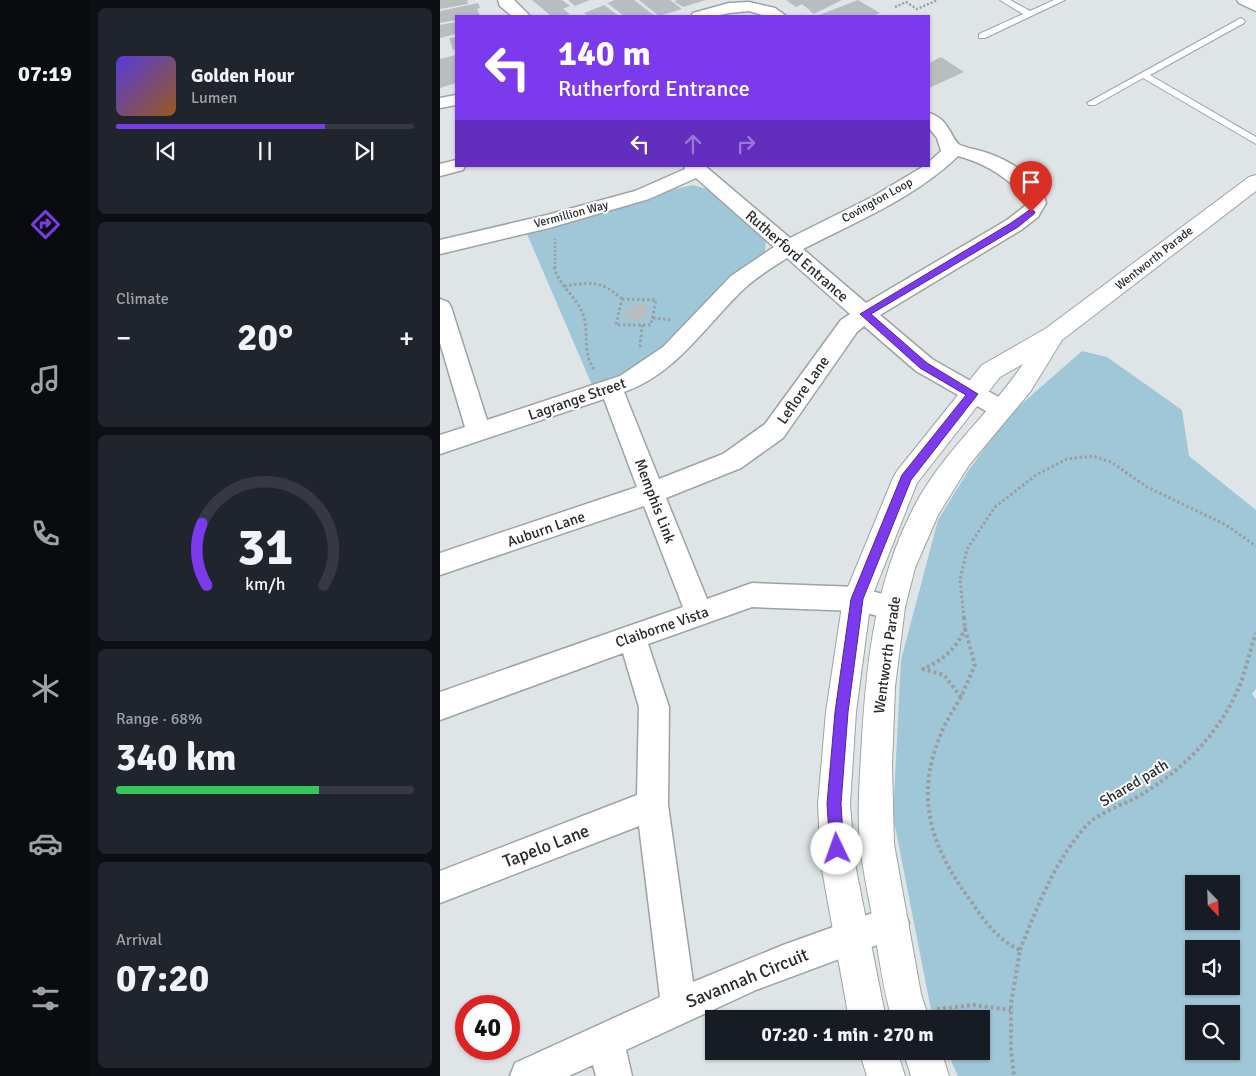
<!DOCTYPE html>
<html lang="en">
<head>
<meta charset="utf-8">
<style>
	:root { --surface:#171b24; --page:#20242c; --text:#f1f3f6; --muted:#9ea1a6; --line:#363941; --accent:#7c3aed }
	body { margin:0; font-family:Signika,sans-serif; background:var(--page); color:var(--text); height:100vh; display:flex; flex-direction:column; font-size:19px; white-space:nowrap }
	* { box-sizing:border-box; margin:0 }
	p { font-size:16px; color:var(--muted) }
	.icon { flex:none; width:28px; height:28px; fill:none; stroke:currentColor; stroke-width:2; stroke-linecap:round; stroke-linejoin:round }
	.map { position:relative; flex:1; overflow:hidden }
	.side { display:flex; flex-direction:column; gap:8px; padding:8px; background:#0d0f14; width:350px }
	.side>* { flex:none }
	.guide { position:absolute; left:15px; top:15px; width:475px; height:152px; border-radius:0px; box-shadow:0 1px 4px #0004; background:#7c3aed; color:#fff; overflow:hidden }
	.needle { width:32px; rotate:157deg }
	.tools { position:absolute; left:745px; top:875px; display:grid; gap:10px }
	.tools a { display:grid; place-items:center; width:55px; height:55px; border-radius:0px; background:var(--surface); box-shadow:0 1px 4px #0004; font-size:25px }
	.speed { position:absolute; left:15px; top:995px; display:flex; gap:10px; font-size:25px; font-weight:700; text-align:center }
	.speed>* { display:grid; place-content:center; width:65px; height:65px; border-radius:50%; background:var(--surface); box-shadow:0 1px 4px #0004; line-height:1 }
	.speed .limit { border:8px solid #d22; background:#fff; color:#111 }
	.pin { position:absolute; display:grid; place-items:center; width:42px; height:42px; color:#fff; margin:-51px -21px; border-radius:50% 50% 50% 0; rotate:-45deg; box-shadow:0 0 5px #0007 }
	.pin .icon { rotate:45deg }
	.me { position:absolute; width:55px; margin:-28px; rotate:357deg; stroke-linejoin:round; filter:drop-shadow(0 0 4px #0008) }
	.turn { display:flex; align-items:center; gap:18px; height:105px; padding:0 20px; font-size:22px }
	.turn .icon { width:65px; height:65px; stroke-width:2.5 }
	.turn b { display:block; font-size:35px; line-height:42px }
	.lanes { display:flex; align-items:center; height:48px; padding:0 20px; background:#0003; justify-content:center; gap:25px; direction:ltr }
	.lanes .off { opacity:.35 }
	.big { font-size:38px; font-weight:700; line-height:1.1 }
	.side .card { flex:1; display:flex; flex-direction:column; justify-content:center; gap:8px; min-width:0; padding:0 18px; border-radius:8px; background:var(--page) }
	.side .dial { align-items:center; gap:0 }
	.dial svg { height:130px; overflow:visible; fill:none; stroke:var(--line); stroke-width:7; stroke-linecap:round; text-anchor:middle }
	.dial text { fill:var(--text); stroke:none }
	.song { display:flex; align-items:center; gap:15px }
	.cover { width:60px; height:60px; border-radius:8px; background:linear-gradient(135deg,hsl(250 70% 55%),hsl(30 70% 35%)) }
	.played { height:5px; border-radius:2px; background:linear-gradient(90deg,var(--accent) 70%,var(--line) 70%) }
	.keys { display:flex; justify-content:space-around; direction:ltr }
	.heat { display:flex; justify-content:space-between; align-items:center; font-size:28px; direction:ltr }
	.charge { height:8px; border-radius:4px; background:linear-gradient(90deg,#34c759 68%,var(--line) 0) }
	.trip { position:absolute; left:265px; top:1010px; width:285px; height:50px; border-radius:0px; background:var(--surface); box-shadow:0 1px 4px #0004; font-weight:700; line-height:50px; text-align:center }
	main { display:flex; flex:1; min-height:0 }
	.dock { display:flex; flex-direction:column; width:90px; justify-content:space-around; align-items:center; background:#090b0e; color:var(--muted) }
	.dock .icon { width:35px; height:35px }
	.dock .current { color:var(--accent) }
	.dock b { font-size:22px; color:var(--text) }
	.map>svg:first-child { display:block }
	.green { fill:#a0c7d8; fill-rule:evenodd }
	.building { fill:#b8bec0 }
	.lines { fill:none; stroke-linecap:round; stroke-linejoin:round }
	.lane-casing { stroke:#9da3a5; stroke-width:2 }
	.street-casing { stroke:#9da3a5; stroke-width:3 }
	.secondary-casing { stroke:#9da3a5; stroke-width:2 }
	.path-far2 { stroke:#9a9ea0; stroke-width:2.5; stroke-dasharray:2 2; stroke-linecap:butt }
	.path-far1 { stroke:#9a9ea0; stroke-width:3; stroke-dasharray:2.5 2.5; stroke-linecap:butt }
	.path { stroke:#9a9ea0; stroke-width:4; stroke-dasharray:3 3; stroke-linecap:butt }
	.lane { fill:#fff; fill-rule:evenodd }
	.street { fill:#fff; fill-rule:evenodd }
	.secondary { fill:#fff; fill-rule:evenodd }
	.route { fill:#7c3aed; stroke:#51269a }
	.labels { text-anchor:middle; stroke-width:4; stroke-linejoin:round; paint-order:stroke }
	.far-street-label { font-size:12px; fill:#292b2c; stroke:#fff }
	.street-label { font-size:15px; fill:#292b2c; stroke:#fff }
	.near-street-label { font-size:18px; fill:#292b2c; stroke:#fff }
</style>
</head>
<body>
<main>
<nav class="dock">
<b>07:19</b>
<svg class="icon current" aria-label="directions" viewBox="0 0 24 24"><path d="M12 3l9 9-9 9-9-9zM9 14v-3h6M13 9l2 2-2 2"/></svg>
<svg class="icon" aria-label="music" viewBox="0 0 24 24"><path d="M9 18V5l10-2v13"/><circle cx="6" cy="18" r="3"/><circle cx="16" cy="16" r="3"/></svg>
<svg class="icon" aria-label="phone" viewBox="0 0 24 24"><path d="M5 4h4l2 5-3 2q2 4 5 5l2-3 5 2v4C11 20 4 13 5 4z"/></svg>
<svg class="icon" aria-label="climate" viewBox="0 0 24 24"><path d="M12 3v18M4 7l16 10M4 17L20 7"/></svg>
<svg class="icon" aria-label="car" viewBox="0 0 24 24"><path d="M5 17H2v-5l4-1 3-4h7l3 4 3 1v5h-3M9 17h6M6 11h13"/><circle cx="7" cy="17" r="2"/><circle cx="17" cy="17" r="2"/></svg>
<svg class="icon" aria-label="filters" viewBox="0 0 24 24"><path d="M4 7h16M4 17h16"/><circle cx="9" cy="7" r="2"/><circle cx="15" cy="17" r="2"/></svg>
</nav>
<section class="side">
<div class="card">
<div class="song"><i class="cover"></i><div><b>Golden Hour</b><p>Lumen</p></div></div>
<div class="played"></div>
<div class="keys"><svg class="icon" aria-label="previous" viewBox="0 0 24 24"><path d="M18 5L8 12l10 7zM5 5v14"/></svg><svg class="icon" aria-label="pause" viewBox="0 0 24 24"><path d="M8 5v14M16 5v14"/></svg><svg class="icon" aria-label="next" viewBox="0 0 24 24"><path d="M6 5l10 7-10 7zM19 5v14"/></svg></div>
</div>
<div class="card"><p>Climate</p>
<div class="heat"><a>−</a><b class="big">20°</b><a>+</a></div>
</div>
<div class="card dial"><svg viewBox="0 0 100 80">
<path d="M14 69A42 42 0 1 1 86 69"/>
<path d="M14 69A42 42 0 0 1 11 31" stroke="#7c3aed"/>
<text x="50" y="56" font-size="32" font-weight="700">31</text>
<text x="50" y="72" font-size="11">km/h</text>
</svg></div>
<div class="card"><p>Range · 68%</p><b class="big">340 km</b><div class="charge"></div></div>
<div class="card"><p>Arrival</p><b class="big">07:20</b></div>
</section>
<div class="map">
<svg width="816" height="1076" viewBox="0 0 816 1076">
	<rect width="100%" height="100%" fill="#dfe5e7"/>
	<!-- green -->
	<path class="green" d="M253,185L267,189L320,230L326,241L325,252L250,326L194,370L152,385L87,234L181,207L221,192Z
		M642,351L667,357L742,410L749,456L816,510V689L812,694L816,699V1076H518L507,1051H541V1019H494L492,1015L453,816L461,660L498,520L530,468L571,413ZM754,884H791V921H754ZM754,949H791V986H754ZM754,1014H791V1051H754Z"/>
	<!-- building -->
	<path class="building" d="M0,0H27L28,4L0,9Z
		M92,0H122L130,6L123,9L130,14L123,16H111Z
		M128,0H150L135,6Z
		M175,0H194L215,16H184L167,3Z
		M199,0H230L242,9L219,16Z
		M238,0H266L243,7L234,1Z
		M346,0H402L374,14L362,4L356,7Z
		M418,0L440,13L433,16L379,15Z
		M38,3L40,8L37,9L40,16H16V20L0,23V11Z
		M164,5L179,16H148L144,13Z
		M16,22V34L0,38V25Z
		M16,37V49L13,50L9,38Z
		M16,55V83L0,88V59Z
		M501,57L524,72L489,88V63Z
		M205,302L209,314L196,322L181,315L190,307Z"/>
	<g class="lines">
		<!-- lane casing -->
		<g class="lane-casing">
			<path id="lane" d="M560,0H570L590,11L614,0H625L545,38H539V34L583,14Z
				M801,18L805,21L804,23L710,75L816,137V144L703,78L655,105H649L647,103Z"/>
		</g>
		<!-- street casing -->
		<g class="street-casing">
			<path id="street" d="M58,0H74L90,16H72L60,6Z
				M797,0H816V11L799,3Z
				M309,2L335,8L346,16H326L309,11L289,13L275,16H251L253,13L289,3Z
				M16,95V105L0,108V98Z
				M489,113C510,119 511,140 520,145C529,149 541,150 550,154C570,161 602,180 606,203L598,217L581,230L440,315L492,359L569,403L573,409L569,415L561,418L553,415L476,371L424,326L417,332L343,438L301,468L226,498L267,599L312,583L417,587L461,599L465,607L461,615L451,619L417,611L312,607L208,644L229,707L228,805L253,982L343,945L452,906L464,911L469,923L464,935L316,990L186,1050L192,1076H156L153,1065L129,1076H70L75,1063L220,997L199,826L0,903V871L197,795L199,707L183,653L0,720V692L243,607L204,506L0,575V553L197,487L164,399L0,454V435L25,427L0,343V299L8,302L11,307L47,420L180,376L223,347L291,276L334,247L256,178L209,199L109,228L0,254V240L107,215L195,191L245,169L244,166H265L350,238L434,196L484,166H489V162L501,151L497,138L489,128ZM518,156C544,163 566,176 584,196L585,206L567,220L426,303L363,249C415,222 475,198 518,156ZM347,258L410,314L401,320L325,424L283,454L219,479L184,392C237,374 267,323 306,287C318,276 333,267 347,258Z
				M16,160V166H25L23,170L0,176V164Z"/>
		</g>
		<!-- secondary casing -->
		<g class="secondary-casing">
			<path id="secondary" d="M816,175V191L622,340L590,392L529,465L498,515L475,568L465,607L455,687L452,766L454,844L481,994L489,1019H452C443,988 439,958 434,926C429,899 423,872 420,844C417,810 420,773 422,738C427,656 436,579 475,505C503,452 550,413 583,364L560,377L477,483L431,599L416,712L410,804L415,864L446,1019H409L381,864L378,804L386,712L403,599L453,478L457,471L542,365L605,329L809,177Z
				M419,1051H457L465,1076H427Z
				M463,1051H501L509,1076H471Z"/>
		</g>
		<!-- path-far2 -->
		<path class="path-far2" d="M455,7L466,2L477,9L498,0
			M115,268V239"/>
		<!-- path-far1 -->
		<path class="path-far1" d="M114,267C119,286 136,296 143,314C150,335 141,351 155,371
			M124,286C151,282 161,280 182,299
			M182,299L216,300L211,325H176Z
			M213,318L231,320
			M200,347L202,325
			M524,618L520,580L527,549L555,507L596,475L627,459L653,456L671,462L707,487L786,525L816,546"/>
		<!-- path -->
		<path class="path" d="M524,617L525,629
			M525,629L535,665L521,697L504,675L483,669C503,660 516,649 525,629Z
			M521,697C514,709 506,721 501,734C474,797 491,847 530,900C544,920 557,940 580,950L571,1004V1049L574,1076
			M580,950C597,907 616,858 648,824C658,813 690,802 704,793C743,769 776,736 796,694C805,675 809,653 816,633
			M497,1009L534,1005L571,1010"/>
		<!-- lane -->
		<use href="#lane" class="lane"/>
		<!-- street -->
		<use href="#street" class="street"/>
		<!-- secondary -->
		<use href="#secondary" class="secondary"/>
	</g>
	<!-- route -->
	<path class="route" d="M591,209L595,212L594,214L578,227L431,314L487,363L538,394L471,480L423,599L408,712L401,804L404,849L402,854L397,856L392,854L390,849L387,804L395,712L411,599L462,475L526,395L480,368L420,314L571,223Z"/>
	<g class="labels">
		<!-- far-street labels -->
		<g class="far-street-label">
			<text transform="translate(437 200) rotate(-29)" y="4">Covington Loop</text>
			<text transform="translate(131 214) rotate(-15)" y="4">Vermillion Way</text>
			<text transform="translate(714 258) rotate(-38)" y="4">Wentworth Parade</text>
		</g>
		<!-- street labels -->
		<g class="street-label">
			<text transform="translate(357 256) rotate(41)" y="5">Rutherford Entrance</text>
			<text transform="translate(363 390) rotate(-55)" y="5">Leflore Lane</text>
			<text transform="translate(137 399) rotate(-19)" y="5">Lagrange Street</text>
			<text transform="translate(215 501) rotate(69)" y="5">Memphis Link</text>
			<text transform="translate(106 529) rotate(-19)" y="5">Auburn Lane</text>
			<text transform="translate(222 627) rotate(-19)" y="5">Claiborne Vista</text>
			<text transform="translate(447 655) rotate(-82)" y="5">Wentworth Parade</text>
			<text transform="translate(694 783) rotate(-31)" y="5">Shared path</text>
		</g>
		<!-- near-street labels -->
		<g class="near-street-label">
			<text transform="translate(106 846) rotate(-21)" y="6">Tapelo Lane</text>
			<text transform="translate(307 978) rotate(-22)" y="6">Savannah Circuit</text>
		</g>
	</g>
</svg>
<div class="tools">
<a><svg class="needle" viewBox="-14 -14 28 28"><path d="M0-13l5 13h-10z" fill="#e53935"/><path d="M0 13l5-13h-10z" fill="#9ea1a6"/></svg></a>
<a><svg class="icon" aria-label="sound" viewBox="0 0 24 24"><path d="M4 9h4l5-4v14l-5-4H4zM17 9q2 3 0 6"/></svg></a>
<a><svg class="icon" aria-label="search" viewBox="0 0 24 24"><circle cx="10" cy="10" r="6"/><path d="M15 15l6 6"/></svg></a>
</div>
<div class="speed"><div class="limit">40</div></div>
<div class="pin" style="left:591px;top:212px;background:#d93025"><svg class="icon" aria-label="arrive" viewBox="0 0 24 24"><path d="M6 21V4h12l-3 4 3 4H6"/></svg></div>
<svg class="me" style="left:397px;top:849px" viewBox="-20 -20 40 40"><circle r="19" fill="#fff"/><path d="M0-13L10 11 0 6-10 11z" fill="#7c3aed"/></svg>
<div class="trip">07:20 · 1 min · 270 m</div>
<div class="guide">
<div class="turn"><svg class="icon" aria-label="left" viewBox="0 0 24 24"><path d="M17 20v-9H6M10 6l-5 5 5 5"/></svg><div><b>140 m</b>Rutherford Entrance</div></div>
<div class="lanes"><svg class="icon" aria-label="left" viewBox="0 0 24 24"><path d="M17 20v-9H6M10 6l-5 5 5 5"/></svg><svg class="icon off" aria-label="ahead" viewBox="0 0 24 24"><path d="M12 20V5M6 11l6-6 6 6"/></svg><svg class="icon off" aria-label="right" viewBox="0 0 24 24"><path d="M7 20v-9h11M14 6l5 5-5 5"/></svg></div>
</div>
</div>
</main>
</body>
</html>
